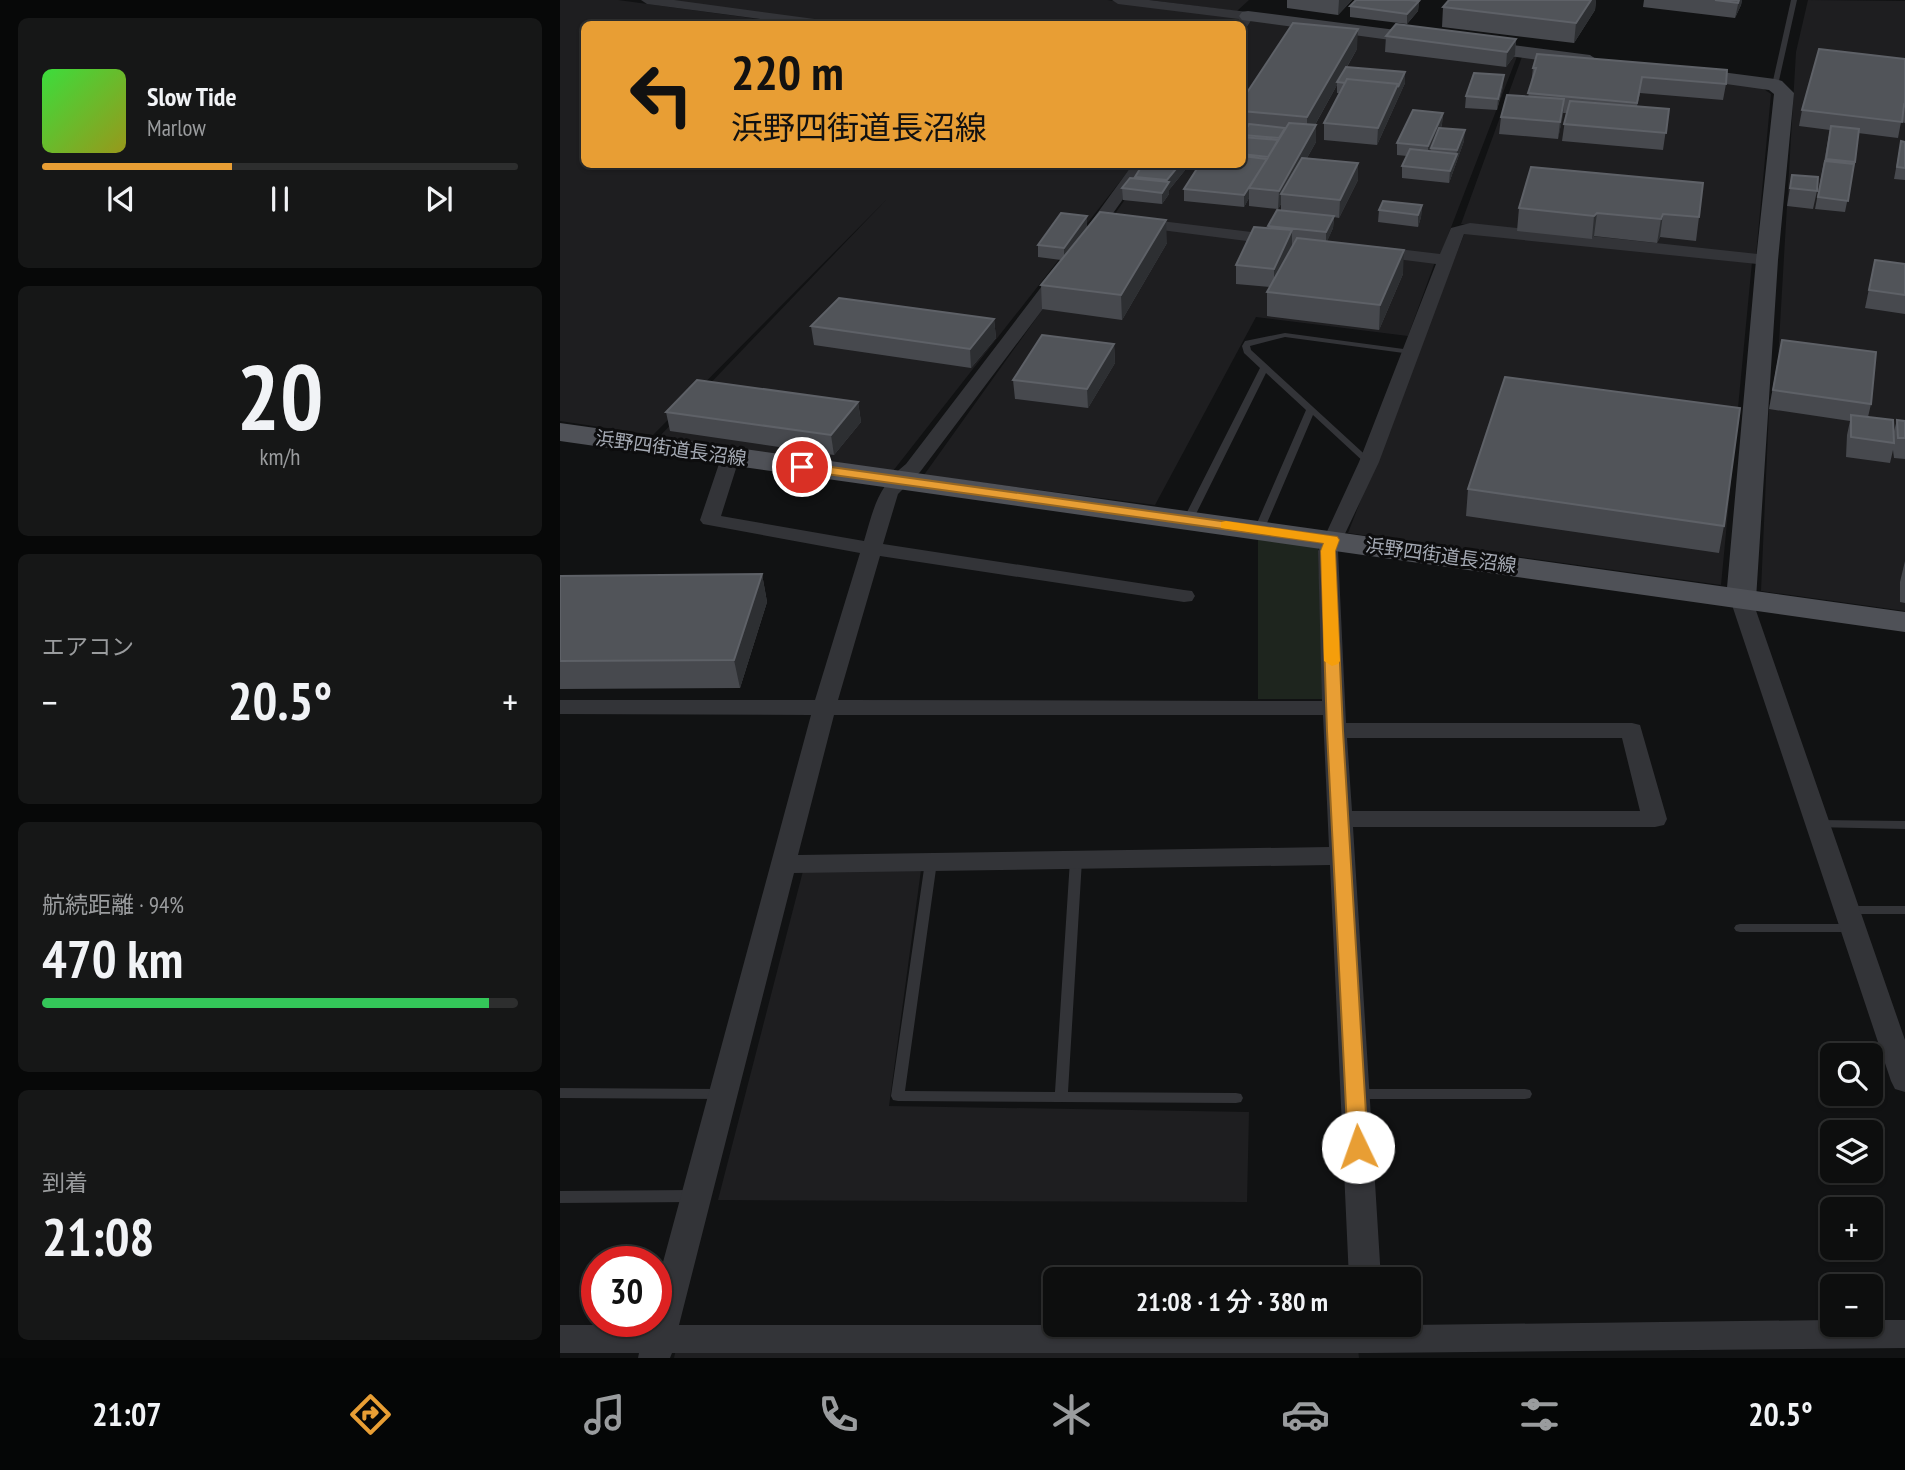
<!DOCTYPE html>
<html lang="ja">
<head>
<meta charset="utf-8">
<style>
	:root { --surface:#0d0e0e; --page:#161717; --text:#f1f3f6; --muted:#9a9c9e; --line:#2d2e2e; --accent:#e89e34 }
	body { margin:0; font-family:"PT Sans Narrow","Noto Sans JP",sans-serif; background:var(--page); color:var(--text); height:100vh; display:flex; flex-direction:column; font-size:26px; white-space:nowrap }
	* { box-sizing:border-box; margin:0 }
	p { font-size:23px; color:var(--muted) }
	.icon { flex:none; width:38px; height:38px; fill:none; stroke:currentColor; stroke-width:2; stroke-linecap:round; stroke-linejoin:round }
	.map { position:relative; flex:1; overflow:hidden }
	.panel { display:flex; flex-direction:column; gap:18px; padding:18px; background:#070808; width:560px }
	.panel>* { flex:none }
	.guide { position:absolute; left:21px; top:21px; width:665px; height:147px; border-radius:10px; box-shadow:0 2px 5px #0004,0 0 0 2px var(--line); background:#e89e34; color:#111; overflow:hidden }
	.tools { position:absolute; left:1260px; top:1043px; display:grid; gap:14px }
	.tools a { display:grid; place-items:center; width:63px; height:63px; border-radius:10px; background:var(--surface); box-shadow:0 2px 5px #0004,0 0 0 2px var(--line); font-size:35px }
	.speed { position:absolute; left:21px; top:1246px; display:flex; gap:14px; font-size:35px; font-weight:700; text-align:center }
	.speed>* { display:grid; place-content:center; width:91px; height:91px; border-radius:50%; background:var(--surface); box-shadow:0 2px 5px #0004,0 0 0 2px var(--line); line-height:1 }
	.speed .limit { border:10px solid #d22; background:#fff; color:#111 }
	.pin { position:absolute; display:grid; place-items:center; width:60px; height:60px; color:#fff; margin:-30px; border:4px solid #fff; border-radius:50%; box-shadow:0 2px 7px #0007 }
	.me { position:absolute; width:77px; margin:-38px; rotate:357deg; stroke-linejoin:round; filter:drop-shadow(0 0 5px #0008) }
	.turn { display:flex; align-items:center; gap:24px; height:147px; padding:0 35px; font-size:32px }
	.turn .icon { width:91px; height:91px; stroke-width:2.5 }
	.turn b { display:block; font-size:49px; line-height:60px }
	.big { font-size:52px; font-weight:600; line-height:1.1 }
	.panel .card { flex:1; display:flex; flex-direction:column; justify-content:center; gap:10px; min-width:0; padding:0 24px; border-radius:10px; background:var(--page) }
	.panel .dial { align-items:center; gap:0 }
	.dial b { font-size:91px; line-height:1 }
	.song { display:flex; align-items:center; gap:21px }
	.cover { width:84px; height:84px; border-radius:10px; background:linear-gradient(135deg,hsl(120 70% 55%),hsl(60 70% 35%)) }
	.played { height:7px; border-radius:4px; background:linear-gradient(90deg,var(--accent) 40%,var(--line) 40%) }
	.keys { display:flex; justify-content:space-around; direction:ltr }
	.heat { display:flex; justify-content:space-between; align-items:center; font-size:38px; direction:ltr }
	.charge { height:10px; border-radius:5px; background:linear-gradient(90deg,#34c759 94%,var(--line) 0) }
	.trip { position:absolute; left:483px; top:1267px; width:378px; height:70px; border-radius:10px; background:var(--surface); box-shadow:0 2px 5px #0004,0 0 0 2px var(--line); font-weight:600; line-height:70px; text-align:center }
	.tab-bar { display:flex; height:112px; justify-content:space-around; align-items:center; background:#050606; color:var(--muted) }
	.tab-bar .icon { width:49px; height:49px }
	.tab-bar .selected { color:var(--accent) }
	.tab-bar b { font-size:32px; color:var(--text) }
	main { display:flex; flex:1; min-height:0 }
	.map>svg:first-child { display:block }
	.built { fill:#1e1e20 }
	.green { fill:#1e251e }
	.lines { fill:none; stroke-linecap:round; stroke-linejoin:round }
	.lane { fill:#333438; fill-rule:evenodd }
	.street { fill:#333438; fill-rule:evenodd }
	.secondary { fill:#414348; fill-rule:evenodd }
	.primary { fill:#4f5157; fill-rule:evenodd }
	.wall { fill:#47494e }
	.shaded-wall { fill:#2d2f32 }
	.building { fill:#515459; stroke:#5e6167; stroke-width:2 }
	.route { fill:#e89e34; stroke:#976722; stroke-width:2 }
	.slow { fill:#f59e0b }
	.labels { text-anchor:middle; stroke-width:6; stroke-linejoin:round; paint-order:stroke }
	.street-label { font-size:19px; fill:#a4a9b3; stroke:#0d0d0e }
</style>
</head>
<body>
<main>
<section class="panel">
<div class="card">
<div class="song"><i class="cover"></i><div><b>Slow Tide</b><p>Marlow</p></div></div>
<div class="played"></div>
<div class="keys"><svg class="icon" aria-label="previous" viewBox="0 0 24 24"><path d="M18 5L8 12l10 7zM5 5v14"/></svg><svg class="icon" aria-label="pause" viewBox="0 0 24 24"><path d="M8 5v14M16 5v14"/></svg><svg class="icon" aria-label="next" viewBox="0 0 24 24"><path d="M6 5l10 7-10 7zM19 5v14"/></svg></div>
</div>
<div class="card dial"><b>20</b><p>km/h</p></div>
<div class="card"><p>エアコン</p>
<div class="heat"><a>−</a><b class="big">20.5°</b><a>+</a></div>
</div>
<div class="card"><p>航続距離 · 94%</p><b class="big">470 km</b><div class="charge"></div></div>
<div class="card"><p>到着</p><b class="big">21:08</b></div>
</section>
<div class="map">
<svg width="1345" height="1358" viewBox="0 0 1345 1358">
	<rect width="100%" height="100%" fill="#111213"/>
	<!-- built -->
	<path class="built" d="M0,0H58L235,24H24V164L573,165L333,471L98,438L327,199L93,435L0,421Z
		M106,0H547L681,17L675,24H280Z
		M589,0H689L677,11Z
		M1248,0L1345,1V611L1201,591L1209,409L1218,359L1236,52Z
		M693,18L958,54L880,256L552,218L589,165L682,164L683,33Z
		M963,54L1198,85L1211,94L1196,255L901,224Z
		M545,222L875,262L848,336L696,317L595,505L364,475Z
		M905,232L1192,262L1161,585L788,533Z
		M361,870L329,1106L689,1112L687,1202L158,1200L243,871Z
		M116,1349H798L799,1358H114Z"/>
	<!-- green -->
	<path class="green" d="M698,537L758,546L763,699H698Z"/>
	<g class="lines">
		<!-- lane -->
		<path class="lane" d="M1231,0H1237L1218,85L1215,87L1212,85Z
			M725,333L851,350L855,352L851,354L725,337L690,346L691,350L813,462L812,464H806L753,415L704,530L702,532H696L694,530L746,410L706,373L633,520L628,523L625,522L623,520L700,368L684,353L682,346L685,341Z
			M1257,820L1345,821V829L1253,827L1251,824L1253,821Z
			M516,856L520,857L522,860L508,1092L676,1093L681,1094L683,1098L681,1102L676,1103L338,1101L333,1100L331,1096L365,862L367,859H375L377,862L345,1091L495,1092L510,860L512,857Z
			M1288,906H1345V914H1288L1284,913L1282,910L1284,907Z
			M1180,924H1292L1296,925L1298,928L1296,931L1292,932H1180L1176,931L1174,928L1176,925Z
			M0,1088L160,1089L165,1090L167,1094L165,1098L160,1099L0,1098Z
			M798,1089H965L970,1090L972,1094L970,1098L965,1099H798L793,1098L791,1094L793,1090Z
			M133,1190L138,1192L140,1196L138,1200L133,1202L0,1203V1191Z"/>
		<!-- street -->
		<path class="street" d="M81,0H114L262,20L268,24H238L87,4Z
			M552,0H589L688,12L694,16L687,27L682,28V24H676L679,19L558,4Z
			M573,164H588L534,240H522L520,237Z
			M576,218L765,241L773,246L765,251L570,226L568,223L570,220Z
			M910,223L1207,255L1215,260L1207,265L904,234L819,462L782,540L778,551L786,723H1072L1080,725L1107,819L1104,825L1095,827H793L821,1279H789L770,865L234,873L119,1325H849L1272,1320V1325H1311V1320H1345V1348L809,1353H112L110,1358H78L79,1353H0V1325H87V1321H96V1288L251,715L0,714V700H255L300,553L143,524L140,520L163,452L170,450L180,456L161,516L304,541C314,508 317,487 346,464L495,269H507L509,273L507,277L360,472L338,494L323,544L624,590L632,591L635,596L632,601L624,602L320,556L278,700L762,701L758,551L799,462L876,264L813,256L805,251L813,246L880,254L891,228ZM274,715H763L769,847L238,855ZM787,738H1062L1080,811H792Z
			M1181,593L1189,594L1192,599L1345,1040V1092L1335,1089L1331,1081L1170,599L1173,594Z"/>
		<!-- secondary -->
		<path class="secondary" d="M688,11L1030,55L1039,61L1030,67L682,20L679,16L682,12Z
			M1123,67L1215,79L1222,81L1234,93L1218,260L1196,599L1192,605L1181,608L1170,605L1166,599L1196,260L1214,94L1209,90L1116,77L1114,73L1116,69Z"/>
		<!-- primary -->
		<path class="primary" d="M0,423L1345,612V632L0,441Z"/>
	</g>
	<!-- wall -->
	<path class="wall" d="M727,0H792L778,15L727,8Z
		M889,0H1036L1035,10L1014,43L882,27L883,7Z
		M1084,0H1182L1181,5L1175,18L1083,7Z
		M859,1L858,11L847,24L790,17V6Z
		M826,36L956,39L955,55L946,67L825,52Z
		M797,49L787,67L845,72V83L817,145L764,140V123L780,93H777V85L755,125H756V142L747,158L798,163V180L779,218L774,217L773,228L767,241L843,274L819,330L707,316V292L710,287L676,284V265L708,228V226L721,210V204L718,209L689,206V198L684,207L624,201V189L682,164V137L684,133H682V100Z
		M1345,59V123L1341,122L1338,138L1298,133L1295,162L1285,212L1255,209L1270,130L1239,126L1242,110Z
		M973,68L1166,84L1163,100L1080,93L1077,106L1109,109L1103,150L1002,141L1006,113H1003L998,139L939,134L941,117L968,97L971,84Z
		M943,86L937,110L905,108L906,96Z
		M883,113L882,124L881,128L904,141L889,183L842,178V166L847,156L837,155V143Z
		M1341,141L1345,142V180L1334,179Z
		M583,164H630L609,190V194L602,204L563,200L562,188L575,179V177Z
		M971,167L1139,217L1136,241L1100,237L1097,243L1034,236L1032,239L957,231L959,208Z
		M1232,175L1257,191L1253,209L1227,206Z
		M862,205L861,217L858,227L818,222L819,210Z
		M527,216V228L607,243L562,320L482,309L481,285L501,260L478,257V245Z
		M1315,260L1345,264V314L1305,308Z
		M434,319L436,338L411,368L254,345L251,326Z
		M554,344L555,363L528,408L455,399L453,380Z
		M1218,359L1311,404L1308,417L1334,431L1337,420L1345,421V459L1334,458L1333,450L1330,463L1286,457L1287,435L1290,421L1209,409Z
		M298,402L301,422L274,455L110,431L106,412Z
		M908,489L1164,526L1159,553L906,516Z
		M1345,561V603L1340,602V582Z
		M202,574L207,602L180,688L0,689V576Z"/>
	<!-- shaded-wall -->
	<path class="shaded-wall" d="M779,0H792L778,15Z
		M1031,0H1036L1035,10L1014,43L1016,23Z
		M1179,0H1182L1181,5L1175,18Z
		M859,1L858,11L847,24V14Z
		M798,29L797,49L778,82H777V85L747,139V117Z
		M956,39L955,55L946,67L947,52Z
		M845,72V83L817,145L818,128L838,84Z
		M944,75L943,86L937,110L938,99Z
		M1004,99L1003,116L998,139L1000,122Z
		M883,113L882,124L872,148H871L870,152L868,158V146Z
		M756,125V142L726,195L721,194V204L718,209L719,191Z
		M905,130L904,141L889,183L890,171Z
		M707,159L689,188V198L684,207V195Z
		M798,163V180L779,218L780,200Z
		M620,164H630L609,190V194L602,204V193L607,185V180Z
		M862,205L861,217L858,227V215Z
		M1037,213L1034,236L1032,239L1034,216Z
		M1103,214L1100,237L1097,243L1101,219Z
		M527,216V228L504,260V248Z
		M774,216L773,228L766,244V232Z
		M606,220L607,243L562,320L561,295Z
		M732,230V248L714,288V269Z
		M844,250L843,274L819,330L820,305Z
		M434,319L436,338L411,368L410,349Z
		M554,344L555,363L528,408L527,389Z
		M298,402L301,422L274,455L271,435Z
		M202,574L207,602L180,688L174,660Z"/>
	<!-- building -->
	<path class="building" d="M796,0H849L859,1L847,14L790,6Z
		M889,0H1031L1016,23L883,7Z
		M1155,0H1179L1178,3Z
		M733,23L798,29L747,117L682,111V100Z
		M836,24L956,39L947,52L826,36Z
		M1259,49L1345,59V106L1344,105L1342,122L1242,110Z
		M977,54L1167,70L1166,84L1082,77L1077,103L968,93L976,68H973Z
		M786,67L845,72L838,87V84L787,79L785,83L777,82Z
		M914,73L944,75L938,99L906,96Z
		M787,79L838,84L818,128L764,123Z
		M947,95L1004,99L1000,122L941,117Z
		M1010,101L1109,109L1106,133L1004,124Z
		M853,110L883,113L868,146L837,143Z
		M729,123L756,125L719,191L689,188Z
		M689,124L725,128L719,138L683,135Z
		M1271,126L1299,129L1295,162L1266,159Z
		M879,128L905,130L897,150L871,148Z
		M682,137L718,140L708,157L682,154Z
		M1341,141L1345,142V168L1337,167Z
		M850,149L897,154L890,171L842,166Z
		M682,156L707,159L684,195L624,189L640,164H682Z
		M742,158L798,163L780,200L721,194Z
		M1265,161L1294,164L1288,201L1258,197Z
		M583,164H620L607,180L575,177Z
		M971,167L1143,183L1139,217L1103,214L1101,219L1037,213L1034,216L959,208Z
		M1232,175L1258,177L1257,191L1230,188Z
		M570,178L609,182L602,193L562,188Z
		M823,201L862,205L858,215L819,210Z
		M717,210L774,216L766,232L708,226Z
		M540,212L606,220L561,295L481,285Z
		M501,213L527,216L504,248L478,245Z
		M694,227L732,230L714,269L676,265Z
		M737,238L844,250L820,305L707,292Z
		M1315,260L1345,264V295L1309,290Z
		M279,298L434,319L410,349L251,326Z
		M482,335L554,344L527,389L453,380Z
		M1222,340L1316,352L1311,404L1213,390Z
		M945,377L1180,408L1164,526L908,489Z
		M137,380L298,402L271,435L106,412Z
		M1291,415L1333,420L1334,443L1291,437Z
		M1337,420L1345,421V438H1338Z
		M202,574L174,660L0,661V576Z"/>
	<!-- route -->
	<path class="route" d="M242,463L777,537L779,540L775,551L783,731L808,1147L805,1153L798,1155L791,1153L788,1147L767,731L761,551L764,543L237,470V464Z"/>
	<!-- slow -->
	<path class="slow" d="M666,521L777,537L779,540L775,551L780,661L778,664L772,666L764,661L761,551L764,543L661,528V522Z"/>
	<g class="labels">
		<!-- street labels -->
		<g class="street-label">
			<text transform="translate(111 448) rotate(8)" y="7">浜野四街道長沼線</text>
			<text transform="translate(881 555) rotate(8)" y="7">浜野四街道長沼線</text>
		</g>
	</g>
</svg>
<div class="tools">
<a><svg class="icon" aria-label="search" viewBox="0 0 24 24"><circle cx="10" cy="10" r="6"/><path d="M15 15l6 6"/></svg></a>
<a><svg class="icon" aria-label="layers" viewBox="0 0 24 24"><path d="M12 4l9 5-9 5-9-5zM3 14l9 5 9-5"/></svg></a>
<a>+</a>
<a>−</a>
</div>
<div class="speed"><div class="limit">30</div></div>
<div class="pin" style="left:242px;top:467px;background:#d93025"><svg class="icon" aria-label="arrive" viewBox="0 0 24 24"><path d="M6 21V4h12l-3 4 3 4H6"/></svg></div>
<svg class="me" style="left:798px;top:1147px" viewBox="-20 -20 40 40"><circle r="19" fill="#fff"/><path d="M0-13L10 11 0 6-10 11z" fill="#e89e34"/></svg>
<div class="trip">21:08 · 1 分 · 380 m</div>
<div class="guide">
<div class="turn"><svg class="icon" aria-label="left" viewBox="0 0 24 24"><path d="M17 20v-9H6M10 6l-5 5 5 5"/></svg><div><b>220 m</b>浜野四街道長沼線</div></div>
</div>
</div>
</main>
<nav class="tab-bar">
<b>21:07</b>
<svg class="icon selected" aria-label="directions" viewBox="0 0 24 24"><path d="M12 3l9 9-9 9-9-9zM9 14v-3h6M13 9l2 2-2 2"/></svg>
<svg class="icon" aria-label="music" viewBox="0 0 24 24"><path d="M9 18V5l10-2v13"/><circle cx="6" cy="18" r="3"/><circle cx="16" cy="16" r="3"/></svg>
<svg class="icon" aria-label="phone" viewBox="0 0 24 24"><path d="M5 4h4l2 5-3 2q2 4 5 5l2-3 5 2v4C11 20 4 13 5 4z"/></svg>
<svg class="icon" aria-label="climate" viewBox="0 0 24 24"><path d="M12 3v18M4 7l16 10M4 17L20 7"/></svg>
<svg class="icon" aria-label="car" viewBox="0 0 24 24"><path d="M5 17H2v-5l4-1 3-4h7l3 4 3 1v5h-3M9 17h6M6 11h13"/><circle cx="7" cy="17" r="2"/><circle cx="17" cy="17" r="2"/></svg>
<svg class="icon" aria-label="filters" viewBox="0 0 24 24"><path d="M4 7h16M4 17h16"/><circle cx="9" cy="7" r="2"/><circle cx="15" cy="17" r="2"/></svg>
<b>20.5°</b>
</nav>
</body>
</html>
